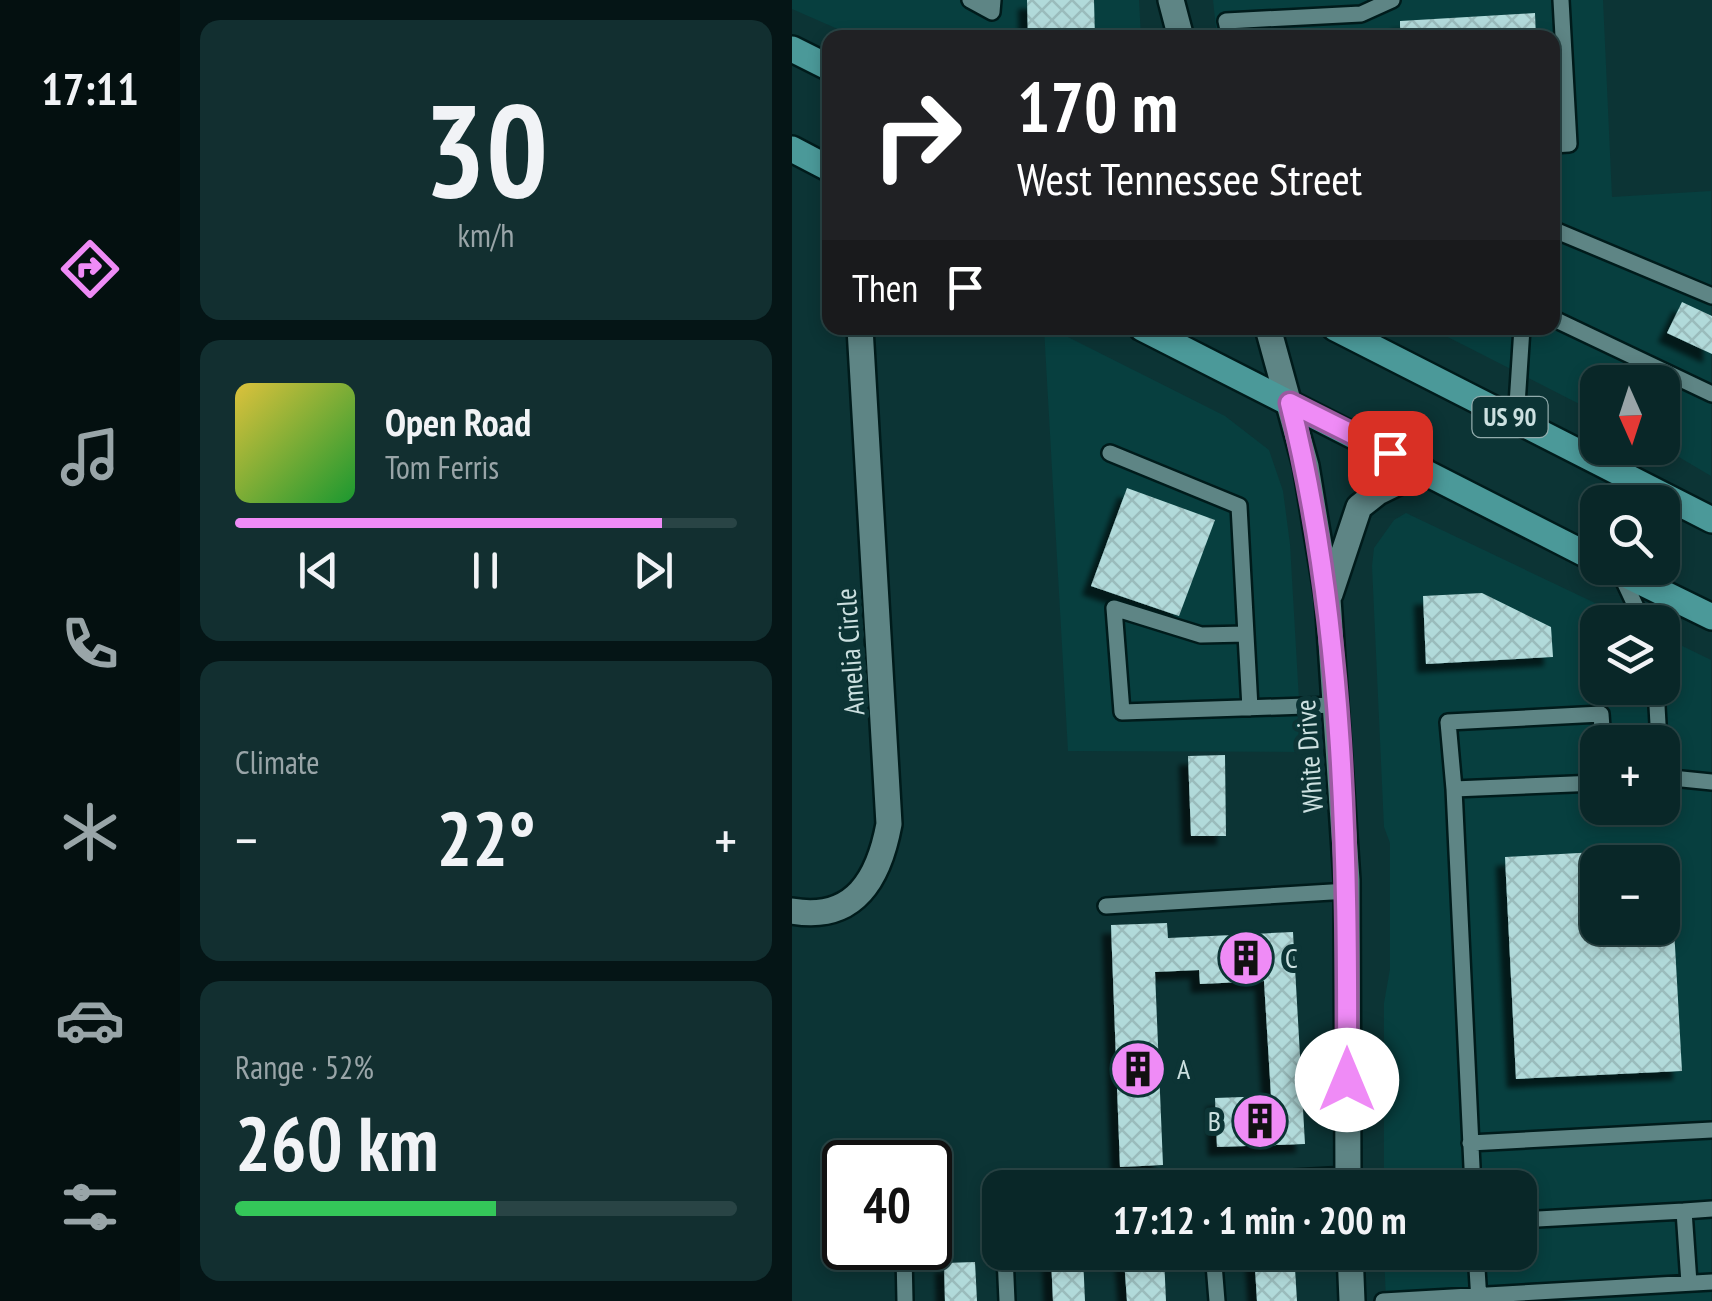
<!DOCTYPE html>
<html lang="en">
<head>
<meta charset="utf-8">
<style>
	:root { --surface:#092728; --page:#122f30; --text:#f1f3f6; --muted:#99a5a8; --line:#294445; --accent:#ef8bf6 }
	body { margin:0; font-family:"PT Sans Narrow",sans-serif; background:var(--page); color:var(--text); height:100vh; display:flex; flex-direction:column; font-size:38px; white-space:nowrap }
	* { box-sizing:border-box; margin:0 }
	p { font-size:32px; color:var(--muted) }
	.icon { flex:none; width:55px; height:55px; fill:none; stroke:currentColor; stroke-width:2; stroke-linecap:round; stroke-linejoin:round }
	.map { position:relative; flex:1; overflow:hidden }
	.sheet { display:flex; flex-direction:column; gap:20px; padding:20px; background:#051516; width:612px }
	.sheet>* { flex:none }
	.guide { position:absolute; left:30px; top:30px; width:738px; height:305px; border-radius:20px; box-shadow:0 5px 15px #0003,0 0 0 2px var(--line); background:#202124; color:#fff; overflow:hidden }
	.needle { width:65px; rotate:177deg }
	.buttons { position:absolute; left:788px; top:365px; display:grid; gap:20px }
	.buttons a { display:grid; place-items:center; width:100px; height:100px; border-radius:20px; background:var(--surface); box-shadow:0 5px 15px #0003,0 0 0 2px var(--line); font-size:50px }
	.speed { position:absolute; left:30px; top:1140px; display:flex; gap:20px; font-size:50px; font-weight:700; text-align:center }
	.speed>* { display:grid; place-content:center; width:130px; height:130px; border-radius:50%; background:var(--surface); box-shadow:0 5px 15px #0003,0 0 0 2px var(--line); line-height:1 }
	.speed .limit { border:5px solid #111; border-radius:15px; background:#fff; color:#111 }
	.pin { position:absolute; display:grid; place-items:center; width:85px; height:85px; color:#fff; margin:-42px; border-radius:20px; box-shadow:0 5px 15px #0006 }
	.me { position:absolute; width:110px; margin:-55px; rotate:0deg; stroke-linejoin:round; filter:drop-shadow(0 0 8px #0008) }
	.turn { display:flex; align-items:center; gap:35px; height:210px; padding:0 30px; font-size:45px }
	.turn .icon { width:130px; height:130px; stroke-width:2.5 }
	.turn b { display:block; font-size:70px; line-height:85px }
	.then { display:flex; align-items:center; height:95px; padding:0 30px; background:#0003; gap:20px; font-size:38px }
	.big { font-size:75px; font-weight:800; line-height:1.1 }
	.sheet .tile { flex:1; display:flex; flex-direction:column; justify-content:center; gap:15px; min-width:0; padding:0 35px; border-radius:20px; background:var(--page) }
	.sheet .dial { align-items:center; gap:0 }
	.dial b { font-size:130px; line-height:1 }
	.song { display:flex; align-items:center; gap:30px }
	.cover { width:120px; height:120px; border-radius:15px; background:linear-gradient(135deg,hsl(50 70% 55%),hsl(130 70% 35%)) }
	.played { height:10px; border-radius:5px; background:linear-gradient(90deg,var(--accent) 85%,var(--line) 85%) }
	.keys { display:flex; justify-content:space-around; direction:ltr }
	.heat { display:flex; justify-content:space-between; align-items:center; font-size:55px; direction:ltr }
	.charge { height:15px; border-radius:8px; background:linear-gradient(90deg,#34c759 52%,var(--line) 0) }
	.trip { position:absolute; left:190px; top:1170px; width:555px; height:100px; border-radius:20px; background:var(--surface); box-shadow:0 5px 15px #0003,0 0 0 2px var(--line); font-weight:800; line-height:100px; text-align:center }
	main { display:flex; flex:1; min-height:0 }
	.dock { display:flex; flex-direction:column; width:180px; justify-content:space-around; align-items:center; background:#041010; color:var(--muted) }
	.dock .icon { width:70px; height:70px }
	.dock .active { color:var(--accent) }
	.dock b { font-size:45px; color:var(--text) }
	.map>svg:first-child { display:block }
	.built { fill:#073f3f; fill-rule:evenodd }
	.building { fill:url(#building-cross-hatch); filter:url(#shadow) }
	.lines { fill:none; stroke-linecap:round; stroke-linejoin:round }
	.lane-casing { stroke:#001b1b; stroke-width:20 }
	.street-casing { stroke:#001b1b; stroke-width:30 }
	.secondary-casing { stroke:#001b1b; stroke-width:30 }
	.primary-casing { stroke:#001b1b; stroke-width:30 }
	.lane { stroke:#5e8585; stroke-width:15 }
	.street { stroke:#5e8585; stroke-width:25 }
	.secondary { stroke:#5e8585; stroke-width:25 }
	.primary { stroke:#4b9999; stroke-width:25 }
	.route-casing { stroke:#9b5aa0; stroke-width:25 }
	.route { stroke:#ef8bf6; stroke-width:18 }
	.labels { text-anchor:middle; stroke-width:10; stroke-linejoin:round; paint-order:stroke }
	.shield { fill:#0c3435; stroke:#92acad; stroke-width:2.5 }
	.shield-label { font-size:25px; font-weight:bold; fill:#cce0e0 }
	.street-label { font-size:28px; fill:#cce0e0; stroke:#0c3435 }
	.poi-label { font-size:28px; fill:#cce0e0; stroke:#0c3435; text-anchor:start }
</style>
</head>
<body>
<main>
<nav class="dock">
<b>17:11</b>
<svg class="icon active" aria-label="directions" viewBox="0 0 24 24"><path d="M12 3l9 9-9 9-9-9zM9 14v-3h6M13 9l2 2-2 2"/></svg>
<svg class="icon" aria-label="music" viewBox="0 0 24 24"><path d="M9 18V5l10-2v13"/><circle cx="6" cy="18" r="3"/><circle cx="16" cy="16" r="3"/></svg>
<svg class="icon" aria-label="phone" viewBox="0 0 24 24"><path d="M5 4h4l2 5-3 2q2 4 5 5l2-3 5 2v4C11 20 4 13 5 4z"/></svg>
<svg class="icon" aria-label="climate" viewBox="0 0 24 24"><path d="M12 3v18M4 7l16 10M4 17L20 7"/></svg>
<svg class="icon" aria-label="car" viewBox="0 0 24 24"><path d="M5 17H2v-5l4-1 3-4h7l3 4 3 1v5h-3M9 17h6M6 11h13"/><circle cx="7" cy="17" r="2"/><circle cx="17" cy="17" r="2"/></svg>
<svg class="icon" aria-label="filters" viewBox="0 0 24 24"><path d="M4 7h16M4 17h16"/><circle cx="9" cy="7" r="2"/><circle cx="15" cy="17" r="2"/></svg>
</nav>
<section class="sheet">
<div class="tile dial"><b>30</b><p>km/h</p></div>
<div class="tile">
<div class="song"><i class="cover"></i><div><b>Open Road</b><p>Tom Ferris</p></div></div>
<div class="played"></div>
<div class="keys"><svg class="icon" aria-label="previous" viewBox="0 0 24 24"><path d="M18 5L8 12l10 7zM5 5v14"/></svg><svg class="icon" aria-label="pause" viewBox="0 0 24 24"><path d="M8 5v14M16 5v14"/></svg><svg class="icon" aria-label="next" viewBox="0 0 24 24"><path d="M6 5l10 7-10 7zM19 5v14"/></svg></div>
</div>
<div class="tile"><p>Climate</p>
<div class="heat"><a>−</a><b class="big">22°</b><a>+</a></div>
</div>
<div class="tile"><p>Range · 52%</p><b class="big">260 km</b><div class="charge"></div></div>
</section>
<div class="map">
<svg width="920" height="1301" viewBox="0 0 920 1301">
	<defs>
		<pattern id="building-cross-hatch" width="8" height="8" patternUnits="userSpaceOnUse" patternTransform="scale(2.5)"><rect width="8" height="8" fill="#b1dada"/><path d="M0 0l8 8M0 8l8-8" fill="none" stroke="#9abcbc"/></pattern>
		<filter id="shadow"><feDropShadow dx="-9" dy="9" stdDeviation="2.5" flood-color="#0009"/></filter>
	</defs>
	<rect width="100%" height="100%" fill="#0c3435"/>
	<!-- built -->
	<path class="built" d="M0,0H347L349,37H64L0,9Z
		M421,0H811L820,197L919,191V476L870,447V382H805V413L638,328H760V38L425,37Z
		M252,328H258L433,416L477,450L491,491L498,544L510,752L276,751Z
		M614,513L843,622H805V688H870V636L919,660V1301H594L592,1253L728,1252V1188L592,1187V1003L598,969V843L592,827L580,566L582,548L602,520ZM805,742H870V808H805ZM805,862H870V928H805Z"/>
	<!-- building -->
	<path class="building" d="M235,0H302L303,38H236Z
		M743,13L744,38H608V21Z
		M890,302L920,316V354L875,333Z
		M335,488L423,520L387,616L299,586Z
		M690,593L759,627L761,657L634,664L631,596Z
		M433,755L434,836H399L396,756Z
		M805,852V928H882L890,1071L724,1079L713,857Z
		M375,923L376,938L501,932L513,1144L425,1147L423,1098L479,1096L472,981L408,984L407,970L363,972L371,1165L328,1167L319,925Z
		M462,1252H502L505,1301H465Z
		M291,1256L293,1301H261L259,1257Z
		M372,1257L374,1301H335L332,1259Z
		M183,1262L185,1301H153L152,1263Z"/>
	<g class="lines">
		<!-- lane casing -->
		<g class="lane-casing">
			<path id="lane" d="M178,0L200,12L201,0
				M438,38L434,21L569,14L600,0
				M760,145L777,144L769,0
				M760,229L920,296
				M760,318L920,394
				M724,420L730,328
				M318,453L447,506L458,708
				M829,575L851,622
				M454,634L409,635L322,608L330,712L543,705
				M864,688L867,742
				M870,777L920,782
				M805,783L662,789L656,722L809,714L811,742
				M662,789L681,1188
				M314,906L556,891
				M678,1143L920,1130
				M338,1187L555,1175
				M728,1220L892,1211
				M421,1252L425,1301
				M684,1252L687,1301
				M112,1255L113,1301
				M213,1256L215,1301
				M897,1283L892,1211L920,1209
				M591,1301L920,1282"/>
		</g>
		<!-- street casing -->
		<g class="street-casing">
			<path id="street" d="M0,911C63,922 87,878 97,824L68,328"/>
		</g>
		<!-- secondary casing -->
		<g class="secondary-casing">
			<path id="secondary" d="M379,0L389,38
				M476,328L514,466L536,599L555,880L556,1188
				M538,594L567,507L586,492L631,470
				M558,1252L560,1301"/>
		</g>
		<!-- primary casing -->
		<g class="primary-casing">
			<path id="primary" d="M0,49L38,68
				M0,149L38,169
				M350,328L805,560
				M543,328L920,520
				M820,568L920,617"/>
		</g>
		<!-- lane -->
		<use href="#lane" class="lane"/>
		<!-- street -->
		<use href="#street" class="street"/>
		<!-- secondary -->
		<use href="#secondary" class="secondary"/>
		<!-- primary -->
		<use href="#primary" class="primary"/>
	</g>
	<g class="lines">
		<!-- route casing -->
		<g class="route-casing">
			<path id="route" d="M555,1080C556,854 553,624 498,403L598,453"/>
		</g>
		<!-- route -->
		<use href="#route" class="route"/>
	</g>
	<!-- icons -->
	<defs>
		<g id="building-disc" transform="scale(2.875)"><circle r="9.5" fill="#ef8bf6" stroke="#0c3435"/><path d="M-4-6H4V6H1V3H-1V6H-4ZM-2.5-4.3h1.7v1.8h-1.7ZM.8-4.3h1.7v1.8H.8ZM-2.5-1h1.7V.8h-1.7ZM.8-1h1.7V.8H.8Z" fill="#111"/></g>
	</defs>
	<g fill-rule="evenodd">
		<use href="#building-disc" x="454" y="958"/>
		<use href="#building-disc" x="346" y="1069"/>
		<use href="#building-disc" x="468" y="1121"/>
	</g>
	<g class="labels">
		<!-- shield labels -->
		<rect class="shield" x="680.5" y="397" width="75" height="40" rx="8"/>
		<g class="shield-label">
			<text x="718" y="426">US 90</text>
		</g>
		<!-- street labels -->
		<g class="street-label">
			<text transform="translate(58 652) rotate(-94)" y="10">Amelia Circle</text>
			<text transform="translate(517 756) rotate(-94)" y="10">White Drive</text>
		</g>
		<!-- poi labels -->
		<g class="poi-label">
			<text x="493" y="968">C</text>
			<text x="385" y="1079">A</text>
			<text x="429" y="1131" text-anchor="end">B</text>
		</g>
	</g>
</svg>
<div class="buttons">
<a><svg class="needle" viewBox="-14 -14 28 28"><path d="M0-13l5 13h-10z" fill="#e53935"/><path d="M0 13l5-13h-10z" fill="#99a5a8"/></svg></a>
<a><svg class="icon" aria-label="search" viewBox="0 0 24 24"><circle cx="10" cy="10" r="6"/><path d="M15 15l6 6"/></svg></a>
<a><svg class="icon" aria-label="layers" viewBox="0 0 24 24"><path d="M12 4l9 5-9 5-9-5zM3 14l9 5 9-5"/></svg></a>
<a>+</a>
<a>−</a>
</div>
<div class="speed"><div class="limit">40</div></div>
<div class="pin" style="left:598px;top:453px;background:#d93025"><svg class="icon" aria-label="arrive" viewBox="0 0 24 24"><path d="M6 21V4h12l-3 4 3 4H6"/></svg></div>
<svg class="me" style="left:555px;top:1080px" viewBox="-20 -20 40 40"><circle r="19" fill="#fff"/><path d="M0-13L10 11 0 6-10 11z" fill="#ef8bf6"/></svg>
<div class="trip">17:12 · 1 min · 200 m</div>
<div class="guide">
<div class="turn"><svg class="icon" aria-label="right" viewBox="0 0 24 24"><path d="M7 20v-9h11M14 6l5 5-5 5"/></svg><div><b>170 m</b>West Tennessee Street</div></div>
<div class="then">Then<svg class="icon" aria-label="arrive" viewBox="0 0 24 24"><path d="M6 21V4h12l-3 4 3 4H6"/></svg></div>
</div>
</div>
</main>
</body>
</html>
